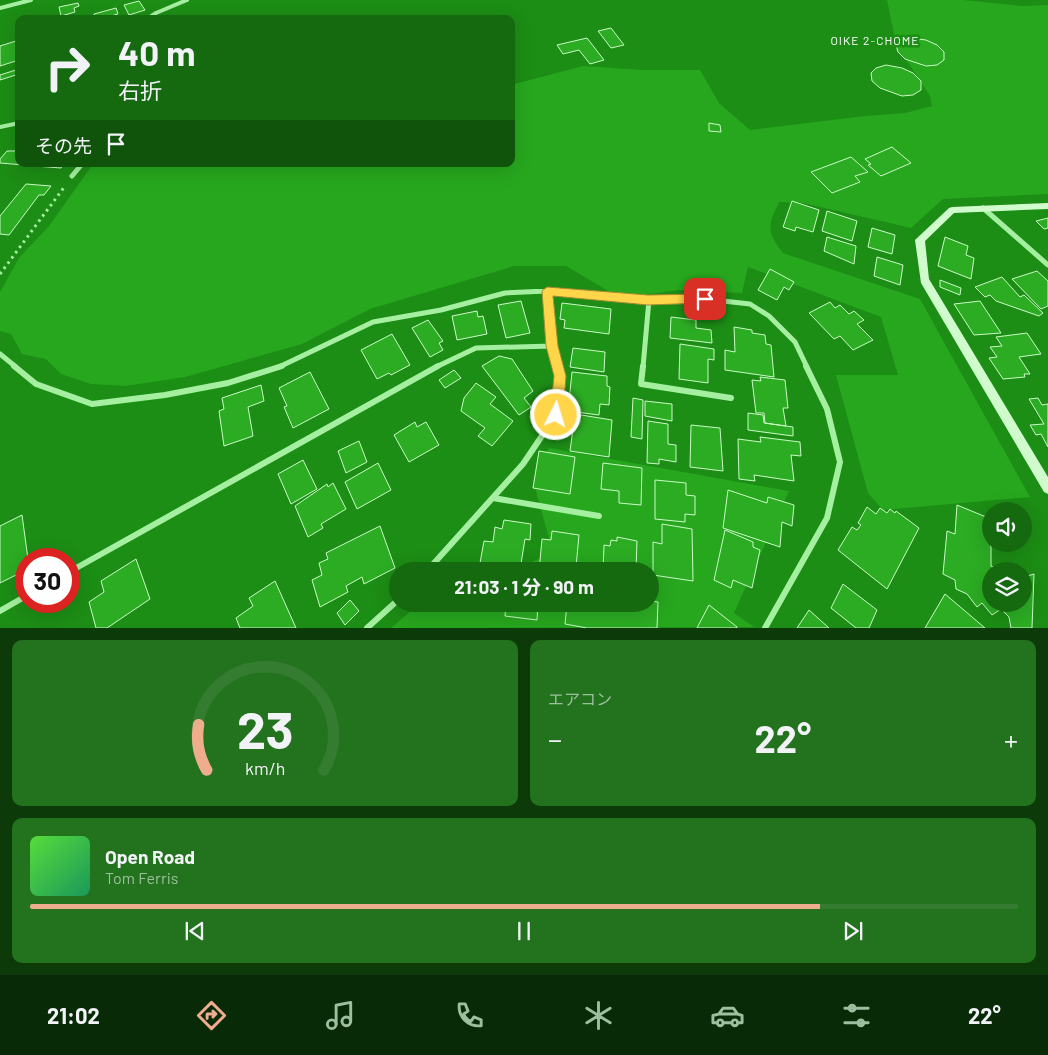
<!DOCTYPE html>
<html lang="ja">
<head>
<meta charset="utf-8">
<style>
	:root { --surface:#156a10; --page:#22721e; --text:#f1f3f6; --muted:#9dbf9f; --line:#347d30; --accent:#eead8d }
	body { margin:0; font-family:Barlow,"Noto Sans JP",sans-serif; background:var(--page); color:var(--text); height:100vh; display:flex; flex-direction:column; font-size:19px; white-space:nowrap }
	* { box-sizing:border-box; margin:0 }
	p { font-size:16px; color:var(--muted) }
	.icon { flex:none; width:28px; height:28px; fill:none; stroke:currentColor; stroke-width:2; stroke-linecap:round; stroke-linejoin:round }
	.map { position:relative; height:628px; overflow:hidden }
	.side { display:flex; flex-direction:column; gap:12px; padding:12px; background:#0c3a09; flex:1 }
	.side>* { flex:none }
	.hud { position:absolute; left:15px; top:15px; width:500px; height:152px; border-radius:10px; box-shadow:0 5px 20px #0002; background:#156a10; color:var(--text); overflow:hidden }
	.controls { position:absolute; left:982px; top:502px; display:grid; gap:10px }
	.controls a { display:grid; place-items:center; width:50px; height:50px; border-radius:50%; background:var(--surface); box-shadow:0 5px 20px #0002; font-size:25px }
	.speed { position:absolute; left:15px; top:548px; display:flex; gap:10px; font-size:25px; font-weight:700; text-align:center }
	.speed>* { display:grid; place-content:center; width:65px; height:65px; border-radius:50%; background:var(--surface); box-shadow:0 5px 20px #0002; line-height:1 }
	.speed .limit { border:8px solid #d22; background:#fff; color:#111 }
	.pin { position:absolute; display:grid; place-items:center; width:42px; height:42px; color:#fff; margin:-21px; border-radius:10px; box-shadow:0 2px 8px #0006 }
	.me { position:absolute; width:55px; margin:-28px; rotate:5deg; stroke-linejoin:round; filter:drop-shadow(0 0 4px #0008) }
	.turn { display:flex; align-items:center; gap:18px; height:105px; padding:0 20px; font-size:22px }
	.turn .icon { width:65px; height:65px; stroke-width:2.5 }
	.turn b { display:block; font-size:35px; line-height:42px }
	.then { display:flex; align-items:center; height:48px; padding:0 20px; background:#0003; gap:10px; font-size:19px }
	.big { font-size:38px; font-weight:700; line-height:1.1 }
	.side .tile { flex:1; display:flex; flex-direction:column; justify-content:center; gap:8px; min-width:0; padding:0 18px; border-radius:10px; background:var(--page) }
	.side .dial { align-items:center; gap:0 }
	.dial svg { height:130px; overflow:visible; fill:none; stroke:var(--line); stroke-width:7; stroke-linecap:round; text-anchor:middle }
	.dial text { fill:var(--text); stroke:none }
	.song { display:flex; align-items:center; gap:15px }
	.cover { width:60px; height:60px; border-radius:8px; background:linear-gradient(135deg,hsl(110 70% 55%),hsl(150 70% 35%)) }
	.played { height:5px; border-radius:2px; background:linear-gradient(90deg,var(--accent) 80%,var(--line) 80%) }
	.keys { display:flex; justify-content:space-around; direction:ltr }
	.heat { display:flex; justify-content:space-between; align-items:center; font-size:28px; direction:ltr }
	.side .tiles { flex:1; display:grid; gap:12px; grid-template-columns:1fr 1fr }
	.tile:last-child { grid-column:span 2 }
	.trip { position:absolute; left:389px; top:562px; width:270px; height:50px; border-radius:25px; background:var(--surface); box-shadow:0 5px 20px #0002; font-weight:700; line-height:50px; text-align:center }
	.menu { display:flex; height:80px; justify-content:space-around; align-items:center; background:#082a06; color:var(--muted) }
	.menu .icon { width:35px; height:35px }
	.menu .on { color:var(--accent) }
	.menu b { font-size:22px; color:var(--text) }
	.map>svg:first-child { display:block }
	.green { fill:#27a71e }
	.building { fill:#2cac23; stroke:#cafbc6 }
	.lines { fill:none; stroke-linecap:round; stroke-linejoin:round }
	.path { stroke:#a5f0a0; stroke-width:3; stroke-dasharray:2.5 4; stroke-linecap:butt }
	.street-far2 { stroke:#a5f0a0; stroke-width:4 }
	.street-far1 { stroke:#a5f0a0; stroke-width:5 }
	.street { stroke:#a5f0a0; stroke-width:6 }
	.secondary { fill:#d0fbcd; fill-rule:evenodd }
	.route { fill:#ffd54a; stroke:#a68a30 }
	.labels { text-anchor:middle; stroke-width:5; stroke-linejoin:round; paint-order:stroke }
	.far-neighbourhood-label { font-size:12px; letter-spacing:1px; fill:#fff; stroke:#1c8d15 }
</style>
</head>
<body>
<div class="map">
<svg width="1048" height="628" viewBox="0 0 1048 628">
	<rect width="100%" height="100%" fill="#1c8d15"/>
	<!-- green -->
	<path class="green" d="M887,0H963L1022,6L1048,5V194L943,199L911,228L803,203L779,202C767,227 767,232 783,253L920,299L1030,497L883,510L868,493L836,375H898L881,317L748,267L742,293L679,290L620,298L566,266H514L370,309L302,344L185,377L126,386L91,384L61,374L46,359L22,354L11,334L0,331V292L19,258L49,226L93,164H511V85L583,66L644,70H700L719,103L750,130L865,116L905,113L932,106L930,96L896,44Z
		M549,448L789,491L734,613L754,627L391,628L419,604H650V571H510L553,553L533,480Z"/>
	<!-- building -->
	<path class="building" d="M139,1L145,10L129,15L124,5Z
		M78,3L79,6L74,8L75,12L61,16L59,7Z
		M116,8L118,14L114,15V16L95,19L94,14Z
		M611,28L624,45L611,48L598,31Z
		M587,38L604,60L590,64L579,50L563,54L557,45Z
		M910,38L926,40L937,45L944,52V60L937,65L926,66L905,59L898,52L896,45L901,40Z
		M19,40V60L0,66V46Z
		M886,65L902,68L913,73L921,81V90L913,95L902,96L880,88L872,81L871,73L876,68Z
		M19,69V74L0,80V75Z
		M709,123L720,125L721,132L709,131Z
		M892,147L911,163L881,176L868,165L871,164L865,159Z
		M7,151H19V164L24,165L0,163V159Z
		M851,157L868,172L855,176L860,182L832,193L811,172Z
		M37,164H64L61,168L35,166Z
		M26,184L51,186L44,195H39L9,235L0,234V216Z
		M792,201L819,210L813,232L796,227L795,231L783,227Z
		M827,211L857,221L852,241L822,231Z
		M1048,218V228L1044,229L1036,221Z
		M872,228L895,235L892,254L868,247Z
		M827,237L856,246L854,264L824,251Z
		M945,237L968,246L966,255L974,258L971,279L938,266Z
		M877,257L903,265L900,285L874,276Z
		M770,269L794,282L789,290L784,287L777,300L758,290Z
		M1037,271L1048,281V306L1041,309L1012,279Z
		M1002,277L1020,297L1024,295L1043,313L1039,316L996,301L990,295L985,297L975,287Z
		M940,280L961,288L960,295L940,287Z
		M521,301L530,333L506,338L498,305Z
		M980,301L1001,333L974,335L954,304Z
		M830,302L835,308L840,305L849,314L854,311L864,320L857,324L873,340L853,350L840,336L834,339L809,313Z
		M562,303L611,309L609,334L564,328L565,320L560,319Z
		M477,311L478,317L483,316L487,334L457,340L452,316Z
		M671,317L696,320V328L711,330L712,343L670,338Z
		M428,320L443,341L439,343L443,350L430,357L412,328Z
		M734,327L752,330V333L765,335L766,344L771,345L774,377L725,370V350L735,352Z
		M1027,333L1041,354L1019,357L1030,374H1024L1025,377L1003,379L989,358L997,357L990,347L1002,346L996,337Z
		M392,334L410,365L391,375L389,373L377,379L361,350Z
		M680,344L714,349V360L708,359V383L679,379Z
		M573,348L605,352L604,372L570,367Z
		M499,356L512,359L533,391L524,398L531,407L519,415L482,366Z
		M454,370L461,378L445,388L439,380Z
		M310,372L329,409L293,428L284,407L287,406L279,388Z
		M572,372L607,376V386L610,387L609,405L600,404L599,415L568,411Z
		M760,377L785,380L788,408H783L786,426L765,423L764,413H756L752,380L761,381Z
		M476,383L496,397L490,404L513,421L492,446L478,436L485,428L461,411L464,398Z
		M261,385L264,401L248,407L253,436L224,446L219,411L224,409L222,398Z
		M633,398L643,400L642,439L631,437Z
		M1038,398L1042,405L1048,404V447L1041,434L1036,435L1030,425L1044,424L1029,399Z
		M645,401L672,404V421L645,416Z
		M748,413L763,415L764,423L793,427V436L748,430Z
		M575,414L612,420L609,457L570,451Z
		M648,421L668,424V444L676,445V462L659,459V464L647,463Z
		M415,422L417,427L426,422L439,445L409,462L394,435Z
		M691,425L720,428L723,471L690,467Z
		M760,437L800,442L801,456L791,455L794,481L754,475L755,481L739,479L738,439L761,442Z
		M359,441L367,462L346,473L338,451Z
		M539,451L575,457L570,494L533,488Z
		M303,460L317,489L291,504L278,474Z
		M378,463L391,490L357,509L345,482Z
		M603,463L642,468L641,505L619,503V491L601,489Z
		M655,480L686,483V495L695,496V515L685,514V522L655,519Z
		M333,483L346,509L321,524L323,528L308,537L295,506L327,484L328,487Z
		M728,490L767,503L768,497L794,505L792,526L782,522L780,547L723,528Z
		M957,505L991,519V566L1003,571H991V604H1024V577L1034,574L1032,628H1011L1009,617L1001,609L992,615L982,603L977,607L967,594L956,589L955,580L943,574L947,531L955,534Z
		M867,507L876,514L880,508L887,513L890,509L895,513L896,511L919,528L887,589L838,550L852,527L857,530L861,525L858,523Z
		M22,515L28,559H26V570L0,583V526Z
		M504,520L531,524L530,540L525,539L520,570L480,563L484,541L493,542L495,527L502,529Z
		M662,524L692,529L693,581L653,575V542L662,544Z
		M380,526L395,568L364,584L362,577L346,586L348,592L320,607L312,580L322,575L319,563L328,559L326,553Z
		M725,530L753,542V547L760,550L752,588L733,580L731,588L714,580Z
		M552,531L579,535L576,567L573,566L572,571H539L542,539L551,540Z
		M617,537L637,541L636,571H603L604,545L610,546L611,540L617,541Z
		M136,559L150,599L107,628H96L89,602L104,592L101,581Z
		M275,581L296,628H240L236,618L253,606L249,598Z
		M843,584L877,610L869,628H856L831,608Z
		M945,594L985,628H925Z
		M350,600L359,611L345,625L337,613Z
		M650,601L658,602L657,628H587L565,624L567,604H650Z
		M506,604H538L537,620L505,616Z
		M709,605L737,627V628H697Z
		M809,610L829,628H797Z"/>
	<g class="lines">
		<!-- path -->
		<path class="path" d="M0,274L65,186"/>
		<!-- street-far2 -->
		<path class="street-far2" d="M0,8L31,0
			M147,19L156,13L187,0
			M0,127L19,123"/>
		<!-- street-far1 -->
		<path class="street-far1" d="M72,176L82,164
			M983,208L1048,265
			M547,291L552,346L558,367
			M0,354L16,367
			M279,367L373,322L441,310L505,293L547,291L649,300L705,299L750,304L769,316L795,342L807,367
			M436,367L476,348L552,346
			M643,367L649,300"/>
		<!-- street -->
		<path class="street" d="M14,366L36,384L92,404L165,395L228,383L282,366
			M643,366L641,384L731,398
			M493,498L599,516
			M427,571L523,464L556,415L560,376L557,366
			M69,572L438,366
			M0,611L26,596
			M367,628L398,600
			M765,628L827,518L840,462L827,409L806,366"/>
		<!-- secondary -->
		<path class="secondary" d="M1048,203V209L954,213L925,241L929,279L1048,477V494L1044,492L921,283L915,240L949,208L952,207Z"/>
	</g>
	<!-- route -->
	<path class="route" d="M547,287L648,295L705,294L710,299L705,303L648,305L553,296L558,346L566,376L563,415L561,419L556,421L552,419L550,415L554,376L546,346L542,291Z"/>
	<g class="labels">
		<!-- far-neighbourhood labels -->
		<g class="far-neighbourhood-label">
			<text x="875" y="45">OIKE 2-CHOME</text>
		</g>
	</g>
</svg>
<div class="controls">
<a><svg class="icon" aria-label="sound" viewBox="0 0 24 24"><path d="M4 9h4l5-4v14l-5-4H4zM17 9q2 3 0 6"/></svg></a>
<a><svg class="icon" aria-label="layers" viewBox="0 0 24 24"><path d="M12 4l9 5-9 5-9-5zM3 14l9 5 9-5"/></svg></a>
</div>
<div class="speed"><div class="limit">30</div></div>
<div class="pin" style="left:705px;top:299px;background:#d93025"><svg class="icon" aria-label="arrive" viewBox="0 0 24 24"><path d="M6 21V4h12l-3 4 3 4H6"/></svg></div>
<svg class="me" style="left:556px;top:415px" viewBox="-20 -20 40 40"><circle r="17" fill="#ffd54a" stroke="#fff" stroke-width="3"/><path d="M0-11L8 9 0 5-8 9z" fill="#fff"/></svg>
<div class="trip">21:03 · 1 分 · 90 m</div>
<div class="hud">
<div class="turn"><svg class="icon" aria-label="right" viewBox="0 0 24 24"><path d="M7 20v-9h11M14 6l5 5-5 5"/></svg><div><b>40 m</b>右折</div></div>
<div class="then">その先<svg class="icon" aria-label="arrive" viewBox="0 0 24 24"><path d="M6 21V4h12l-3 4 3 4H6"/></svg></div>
</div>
</div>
<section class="side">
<div class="tiles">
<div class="tile dial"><svg viewBox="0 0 100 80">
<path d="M14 69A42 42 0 1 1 86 69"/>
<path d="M14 69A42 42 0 0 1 9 41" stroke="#eead8d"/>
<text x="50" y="56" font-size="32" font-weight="700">23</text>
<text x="50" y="72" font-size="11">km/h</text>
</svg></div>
<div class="tile"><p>エアコン</p>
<div class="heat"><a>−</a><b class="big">22°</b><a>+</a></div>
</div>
<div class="tile">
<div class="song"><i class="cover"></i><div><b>Open Road</b><p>Tom Ferris</p></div></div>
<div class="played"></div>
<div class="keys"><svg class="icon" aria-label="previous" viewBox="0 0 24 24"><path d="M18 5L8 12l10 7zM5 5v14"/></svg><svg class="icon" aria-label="pause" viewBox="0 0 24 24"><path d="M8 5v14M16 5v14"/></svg><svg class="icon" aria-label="next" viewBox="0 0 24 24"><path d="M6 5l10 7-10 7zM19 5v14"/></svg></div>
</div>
</div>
</section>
<nav class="menu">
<b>21:02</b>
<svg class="icon on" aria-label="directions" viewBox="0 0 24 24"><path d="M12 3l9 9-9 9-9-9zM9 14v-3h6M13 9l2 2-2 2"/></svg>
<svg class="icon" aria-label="music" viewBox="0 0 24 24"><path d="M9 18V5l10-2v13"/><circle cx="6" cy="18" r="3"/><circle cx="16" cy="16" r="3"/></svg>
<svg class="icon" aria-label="phone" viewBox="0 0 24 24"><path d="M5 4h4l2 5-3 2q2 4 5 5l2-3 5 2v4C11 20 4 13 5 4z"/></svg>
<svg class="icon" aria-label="climate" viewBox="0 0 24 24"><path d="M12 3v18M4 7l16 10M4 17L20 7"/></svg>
<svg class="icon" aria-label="car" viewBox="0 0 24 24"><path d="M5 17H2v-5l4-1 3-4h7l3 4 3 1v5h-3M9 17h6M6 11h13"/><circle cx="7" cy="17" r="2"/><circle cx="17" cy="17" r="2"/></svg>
<svg class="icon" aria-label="filters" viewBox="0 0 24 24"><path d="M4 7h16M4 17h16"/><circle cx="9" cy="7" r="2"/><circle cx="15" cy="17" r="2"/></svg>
<b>22°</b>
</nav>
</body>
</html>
